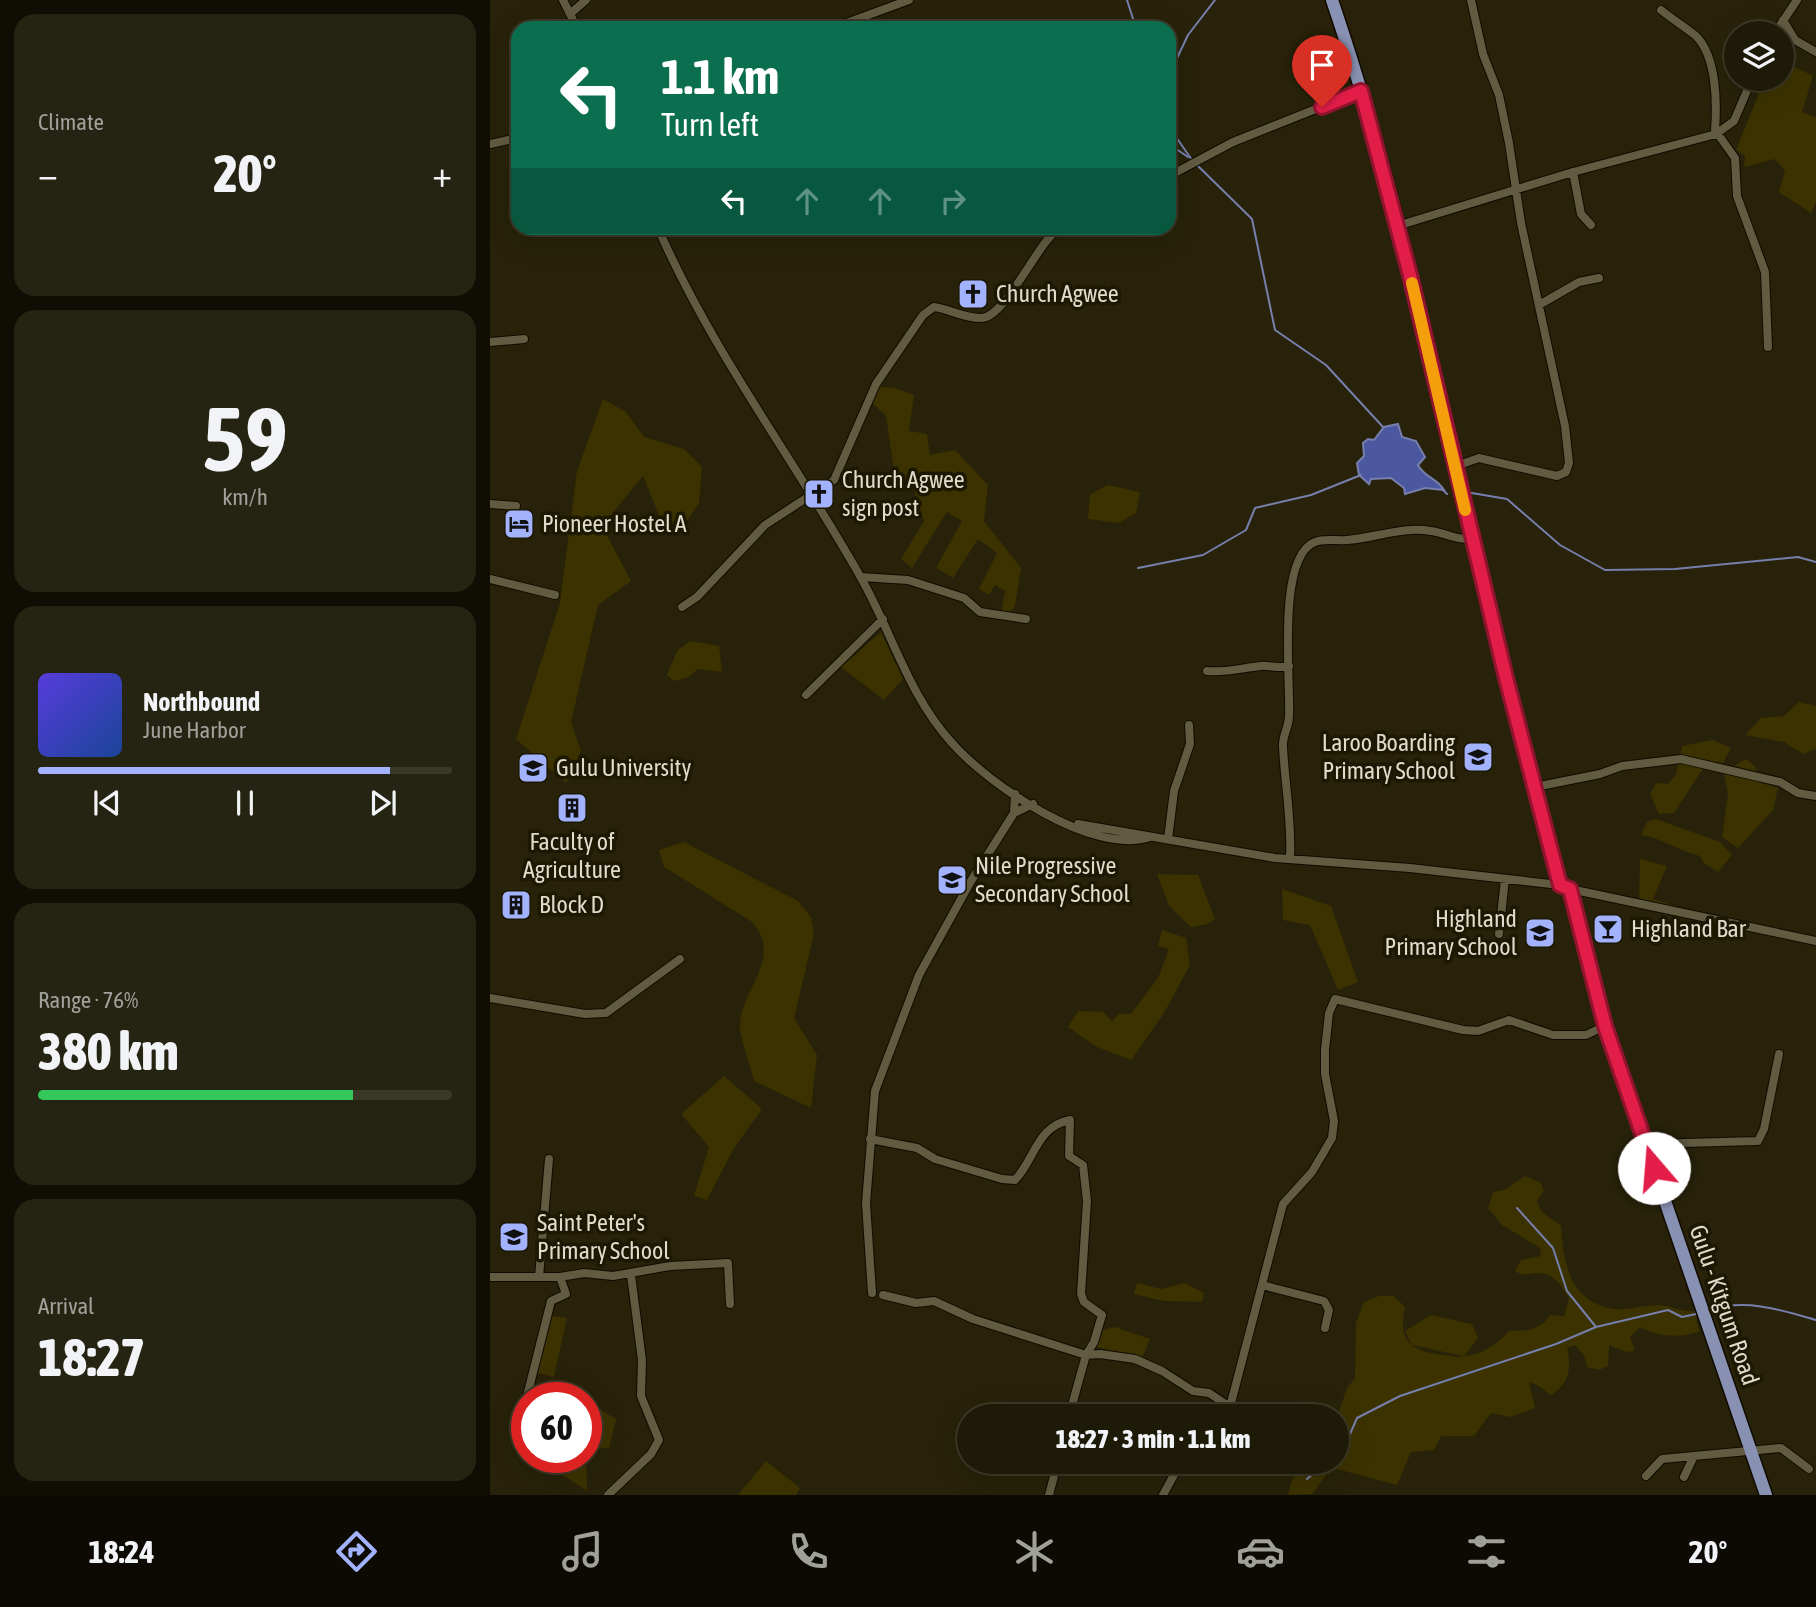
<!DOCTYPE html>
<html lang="en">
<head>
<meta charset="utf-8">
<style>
	:root { --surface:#1d1a07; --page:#252311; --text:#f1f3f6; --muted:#a0a19b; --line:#3b3828; --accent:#a2b2fd }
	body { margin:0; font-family:"Asap Condensed",sans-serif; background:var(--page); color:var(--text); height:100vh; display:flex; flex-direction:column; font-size:26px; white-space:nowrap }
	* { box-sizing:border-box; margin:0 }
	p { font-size:23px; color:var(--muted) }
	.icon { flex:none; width:38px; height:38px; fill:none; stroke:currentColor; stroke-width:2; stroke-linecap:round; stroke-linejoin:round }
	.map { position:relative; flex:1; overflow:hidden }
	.side { display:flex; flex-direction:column; gap:14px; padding:14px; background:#100e04; width:490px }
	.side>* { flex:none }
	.banner { position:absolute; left:21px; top:21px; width:665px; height:214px; border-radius:21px; box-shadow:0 7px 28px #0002,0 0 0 2px var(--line); background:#0b6e4f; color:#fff; overflow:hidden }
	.controls { position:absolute; left:1234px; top:21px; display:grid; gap:14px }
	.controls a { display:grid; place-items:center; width:70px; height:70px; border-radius:50%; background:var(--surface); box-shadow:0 7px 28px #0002,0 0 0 2px var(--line); font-size:35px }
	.speed { position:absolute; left:21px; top:1382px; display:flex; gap:14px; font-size:35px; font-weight:700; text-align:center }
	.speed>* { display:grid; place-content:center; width:91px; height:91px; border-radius:50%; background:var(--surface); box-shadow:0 7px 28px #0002,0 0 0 2px var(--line); line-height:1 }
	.speed .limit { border:10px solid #d22; background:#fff; color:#111 }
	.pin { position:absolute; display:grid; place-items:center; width:60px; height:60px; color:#fff; margin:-72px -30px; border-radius:50% 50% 50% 0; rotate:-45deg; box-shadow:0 0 7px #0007 }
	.pin .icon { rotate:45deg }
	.me { position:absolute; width:77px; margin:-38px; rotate:342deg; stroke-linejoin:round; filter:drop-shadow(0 0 5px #0008) }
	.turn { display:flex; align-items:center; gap:24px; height:147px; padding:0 35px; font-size:32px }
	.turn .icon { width:91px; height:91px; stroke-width:2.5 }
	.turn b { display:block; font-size:49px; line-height:60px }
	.lanes { display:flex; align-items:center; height:66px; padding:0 35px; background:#0003; justify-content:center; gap:35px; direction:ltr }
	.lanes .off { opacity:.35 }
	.big { font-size:52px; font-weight:800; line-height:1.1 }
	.side .widget { flex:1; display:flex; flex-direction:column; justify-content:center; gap:10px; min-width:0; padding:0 24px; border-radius:21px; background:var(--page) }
	.side .dial { align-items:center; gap:0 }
	.dial b { font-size:91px; line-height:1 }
	.song { display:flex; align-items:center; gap:21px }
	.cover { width:84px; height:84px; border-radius:10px; background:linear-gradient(135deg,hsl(250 70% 55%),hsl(220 70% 35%)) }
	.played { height:7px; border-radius:4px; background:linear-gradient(90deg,var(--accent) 85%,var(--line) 85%) }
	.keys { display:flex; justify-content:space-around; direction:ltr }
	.heat { display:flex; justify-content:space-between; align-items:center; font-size:38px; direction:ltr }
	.charge { height:10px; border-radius:5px; background:linear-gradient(90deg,#34c759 76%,var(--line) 0) }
	.trip { position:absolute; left:467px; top:1404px; width:392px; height:70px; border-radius:35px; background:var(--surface); box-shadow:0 7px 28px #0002,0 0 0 2px var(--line); font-weight:800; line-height:70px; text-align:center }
	.tabs { display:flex; height:112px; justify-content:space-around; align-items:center; background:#0c0a03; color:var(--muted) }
	.tabs .icon { width:49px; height:49px }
	.tabs .current { color:var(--accent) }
	.tabs b { font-size:32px; color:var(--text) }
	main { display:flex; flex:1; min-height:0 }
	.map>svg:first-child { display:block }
	.green { fill:#3c3200 }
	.water { fill:#4b579e; stroke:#777fac; stroke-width:2 }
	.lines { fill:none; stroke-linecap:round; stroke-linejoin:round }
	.stream { stroke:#777fac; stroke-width:2 }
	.street-casing { stroke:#100b00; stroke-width:10 }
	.primary-casing { stroke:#100b00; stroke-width:15 }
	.street { stroke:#605b41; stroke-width:8 }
	.primary { stroke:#8991b3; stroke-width:12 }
	.route-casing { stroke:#92132f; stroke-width:18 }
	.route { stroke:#e11d48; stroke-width:12 }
	.slow { stroke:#f59e0b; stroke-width:12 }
	.labels { text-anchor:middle; stroke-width:7; stroke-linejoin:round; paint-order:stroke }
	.poi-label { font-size:24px; fill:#dfdccd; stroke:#1d1802; text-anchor:start }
	.street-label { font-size:24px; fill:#dfdccd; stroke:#1d1802 }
</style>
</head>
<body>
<main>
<section class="side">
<div class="widget"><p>Climate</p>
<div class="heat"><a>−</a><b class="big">20°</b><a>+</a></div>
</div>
<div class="widget dial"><b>59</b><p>km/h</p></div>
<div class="widget">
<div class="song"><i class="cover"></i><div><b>Northbound</b><p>June Harbor</p></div></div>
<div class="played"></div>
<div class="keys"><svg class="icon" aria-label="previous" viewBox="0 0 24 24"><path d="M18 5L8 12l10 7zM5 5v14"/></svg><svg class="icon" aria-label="pause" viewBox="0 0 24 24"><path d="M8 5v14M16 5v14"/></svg><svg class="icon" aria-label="next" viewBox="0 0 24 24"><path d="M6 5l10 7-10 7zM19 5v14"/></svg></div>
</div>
<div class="widget"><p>Range · 76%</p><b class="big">380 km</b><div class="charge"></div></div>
<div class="widget"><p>Arrival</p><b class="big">18:27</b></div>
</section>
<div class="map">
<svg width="1326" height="1495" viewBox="0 0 1326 1495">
	<rect width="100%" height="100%" fill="#272209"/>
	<!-- green -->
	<path class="green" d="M1292,61L1323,76L1312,112L1326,117V202L1321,213L1289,192L1295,171L1285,159L1254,167L1255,156L1246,150L1275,79H1292Z
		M386,387L405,388L424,395L419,431L437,434L440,455L465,450L498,485L494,521L531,568L525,606L517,616L512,609L515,591L505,585L499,595L489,589L507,553L488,539L463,578L446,568L472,521L457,512L422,568L411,559L434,521L422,484L405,477L396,416L381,402Z
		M113,399L136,412L154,437L194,449L212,467L209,503L193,527L169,515L153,476L112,526L141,581L108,605L81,722L91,751L76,783L26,739L70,603L87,471Z
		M618,485L650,492L646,513L629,523L598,519L600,494Z
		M391,632L413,679L394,700L351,667Z
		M200,641L229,646L232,672L208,669L197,678L184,681L177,675L187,651Z
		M1309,702L1326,706V749L1313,754L1294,742L1255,735L1271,718L1294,716Z
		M1223,740L1241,748L1233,763L1221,762L1212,770L1184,813L1169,814L1160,794L1166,783L1178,784L1186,775L1192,746Z
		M1256,759L1265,766L1268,782L1288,788L1283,810L1248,848L1232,837L1238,794L1234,772Z
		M1166,819L1230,842L1242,855L1228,872L1214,863L1210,856C1188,851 1173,838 1151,835L1157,822Z
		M194,842L308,901L321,917L324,934L304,1018L327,1055L321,1108L264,1081C260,1064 252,1045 250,1028C248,992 295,958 262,922L174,867L169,850Z
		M1150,859L1177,866L1163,899L1198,910L1194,919L1149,903Z
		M667,874L708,875L725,919L718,924L701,927L679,906Z
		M792,889L841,906L868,982L848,990L820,925L793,920Z
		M672,930L696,938L700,965L674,1013L641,1060L607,1047L578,1027L588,1011L613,1012L622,1021L629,1014H641L668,978L679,949L668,946Z
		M234,1076L272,1109L244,1148L217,1200L204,1196L219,1147L191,1114Z
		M1035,1176L1051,1183L1054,1191L1047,1201C1052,1217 1060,1216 1071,1226C1073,1260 1079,1300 1119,1308C1134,1312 1152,1305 1168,1305C1181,1305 1191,1313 1205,1311L1209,1332C1188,1338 1169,1337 1150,1327L1140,1337L1145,1351L1136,1352L1119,1345L1118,1366L1109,1370L1097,1367L1094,1355L1085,1345L1077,1348C1082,1368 1079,1384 1061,1395L1047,1385L1039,1382L1045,1408L1020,1417L1001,1413L984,1436H951L944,1450L921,1452L907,1485L847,1469L836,1475L822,1494L798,1495C807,1458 811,1461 847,1461V1417L857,1388L865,1378L866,1323L874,1302L889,1296H904L915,1307C905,1351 932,1352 967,1357L973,1356L922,1345L915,1331L941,1315L982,1324L988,1338L974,1356C993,1354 1006,1345 1019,1331C1037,1331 1050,1330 1060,1315L1074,1316L1079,1298C1066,1277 1059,1269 1033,1275L1025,1271L1031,1260L1051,1256L1050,1248L1012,1225L998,1208L1003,1192L1014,1190Z
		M647,1283L671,1289L695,1283L714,1293L712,1302L674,1301L644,1294Z
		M54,1315L77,1318L64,1377L40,1371Z
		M625,1327L660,1339L652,1358L607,1347L613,1330Z
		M96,1401L126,1419L119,1448L96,1449Z
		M96,1451L97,1491L47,1458H96Z
		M276,1461L310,1488L306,1495H248Z"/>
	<!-- water -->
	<path class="water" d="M908,424L912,437L926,441L935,457L928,465C935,478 947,478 954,490L935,488L915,494L914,488L901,478L881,479L879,484L869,475L867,463L874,456L873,443L878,439L884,440L894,427Z"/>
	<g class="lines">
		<!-- stream -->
		<path class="stream" d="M637,0L646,28
			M679,75L698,35L725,0
			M679,127L702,160
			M679,144L698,157
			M706,164L762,219L785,330L836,365L893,427
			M952,489L957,494
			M976,492L1017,499L1070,545L1115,570L1185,569L1308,557L1326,562
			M648,568L713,555L756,530L765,508L821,495L871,475
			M1027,1208L1063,1248L1077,1291L1106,1327
			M1222,1309C1258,1299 1291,1310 1326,1320
			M847,1454L854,1448L867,1418L910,1396L1066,1344L1106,1327L1178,1310L1192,1317L1206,1314
			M817,1479L838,1461"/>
		<!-- street casing -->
		<g class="street-casing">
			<path id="street" d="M73,0L87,28
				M1171,10C1182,19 1195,27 1206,36C1227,57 1227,104 1225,130L1245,158L1247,196L1275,272L1278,347
				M80,14L96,0
				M1293,20L1305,40L1326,52
				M343,28L419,0
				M1285,33L1307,0
				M0,144L28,138
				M1083,172L1091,214L1101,225
				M679,176L743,142L871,91
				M907,226L1083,172L1226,134L1244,121L1262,79
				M168,228C222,352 304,459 370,576C402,632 418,695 462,743C499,785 603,856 660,837
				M1049,305L1089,282L1109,278
				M0,342L34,339
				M966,466L989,458L1067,476L1076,472L1079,463L1075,426L1031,223L1019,143L1009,95L993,54L981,0
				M0,504L26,506
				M371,577L418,580L474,598L490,612L536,619
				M0,579L65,595
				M192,607L207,597L275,525L344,480L386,384L433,315L444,307C459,309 476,319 492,318C516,316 546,245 569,228
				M717,671C736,673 752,668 770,666C781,665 787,669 799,666
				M316,695L393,619
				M1045,787L1110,774L1132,766L1191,759L1290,782L1308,793L1326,796
				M524,813L543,804
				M588,824L785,858L920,868L1070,885
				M678,839L684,791L700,744L699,725
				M800,859C802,821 795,785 793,747C792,736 799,727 799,716C801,682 786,557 825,542C833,538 847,541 857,540C885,538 913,526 941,531C957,533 966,541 982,538
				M1080,889L1326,941
				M1009,934L1015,879
				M0,998L95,1014L116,1013L190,959
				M380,1139L427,1148L445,1159L512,1179L525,1180C545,1159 547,1126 580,1120L579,1156L593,1165L597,1201L591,1294L594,1302L612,1315L604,1342L596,1355L579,1416
				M1157,1144L1268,1141L1274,1129L1289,1054
				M0,1277H70L94,1273L123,1276L180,1266L238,1263L240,1304
				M49,1277L59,1159
				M772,1285L834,1301L839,1310L835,1328
				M382,1293L376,1203L385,1091L429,975L481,881L524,813L525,794
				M393,1295L426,1303L444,1301L483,1319L596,1355L610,1354L645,1359L672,1371L703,1391L719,1393L740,1407
				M734,1416L740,1407L793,1204L822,1172L842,1138L844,1121L835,1074V1050L839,1013L845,999L973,1030L988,1031L1019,1020L1063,1035H1096L1115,1026
				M31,1420L61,1301L76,1294L70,1277
				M1156,1476L1172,1459L1204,1456
				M1194,1477L1204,1456L1291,1448L1319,1469
				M118,1495L161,1454L169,1440L151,1396L152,1360L141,1275
				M559,1495L568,1461
				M673,1495L685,1473L696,1461"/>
		</g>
		<!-- primary casing -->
		<g class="primary-casing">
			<path id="primary" d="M842,0C897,161 935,330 972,496C1001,627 1037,756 1070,885L1080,889L1115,1026L1276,1495"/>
		</g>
		<!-- street -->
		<use href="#street" class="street"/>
		<!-- primary -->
		<use href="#primary" class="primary"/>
	</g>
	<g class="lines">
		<!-- route casing -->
		<g class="route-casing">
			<path id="route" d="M832,107L871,91L920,275L1016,678L1070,885L1080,889L1115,1026L1164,1168"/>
		</g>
		<!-- route -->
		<use href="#route" class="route"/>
		<!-- slow -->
		<path class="slow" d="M922,283L975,510"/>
	</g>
	<!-- icons -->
	<defs>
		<g id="church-square" transform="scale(1.575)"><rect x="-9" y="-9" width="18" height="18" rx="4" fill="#a2b2fd" stroke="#1d1802"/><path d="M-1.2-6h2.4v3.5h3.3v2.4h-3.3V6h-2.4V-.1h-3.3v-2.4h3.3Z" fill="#111"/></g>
		<g id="hotel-square" transform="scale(1.575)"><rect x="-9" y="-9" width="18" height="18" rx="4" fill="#a2b2fd" stroke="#1d1802"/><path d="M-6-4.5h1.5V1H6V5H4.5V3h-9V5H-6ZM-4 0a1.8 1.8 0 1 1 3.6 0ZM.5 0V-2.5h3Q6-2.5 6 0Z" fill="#111"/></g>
		<g id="school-square" transform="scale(1.575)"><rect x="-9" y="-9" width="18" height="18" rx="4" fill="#a2b2fd" stroke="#1d1802"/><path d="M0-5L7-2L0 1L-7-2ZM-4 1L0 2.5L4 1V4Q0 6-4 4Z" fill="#111"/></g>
		<g id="university-square" transform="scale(1.575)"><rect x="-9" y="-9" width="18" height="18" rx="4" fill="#a2b2fd" stroke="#1d1802"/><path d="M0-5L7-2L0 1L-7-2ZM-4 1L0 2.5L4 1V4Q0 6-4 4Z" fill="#111"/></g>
		<g id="building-square" transform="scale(1.575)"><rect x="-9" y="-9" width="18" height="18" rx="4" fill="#a2b2fd" stroke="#1d1802"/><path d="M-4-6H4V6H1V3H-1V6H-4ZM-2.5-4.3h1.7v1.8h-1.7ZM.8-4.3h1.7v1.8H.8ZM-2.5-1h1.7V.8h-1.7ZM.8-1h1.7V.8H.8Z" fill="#111"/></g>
		<g id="bar-square" transform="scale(1.575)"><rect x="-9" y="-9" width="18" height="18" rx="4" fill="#a2b2fd" stroke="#1d1802"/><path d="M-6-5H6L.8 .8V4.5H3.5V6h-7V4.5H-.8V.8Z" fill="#111"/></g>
	</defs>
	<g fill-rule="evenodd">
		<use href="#church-square" x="483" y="294"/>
		<use href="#church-square" x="329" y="494"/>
		<use href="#hotel-square" x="29" y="524"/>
		<use href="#school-square" x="988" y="757"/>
		<use href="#university-square" x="43" y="768"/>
		<use href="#building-square" x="82" y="808"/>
		<use href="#school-square" x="462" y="880"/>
		<use href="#building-square" x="26" y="905"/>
		<use href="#bar-square" x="1118" y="929"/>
		<use href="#school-square" x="1050" y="933"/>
		<use href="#school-square" x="24" y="1237"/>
	</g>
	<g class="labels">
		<!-- poi labels -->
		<g class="poi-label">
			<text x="506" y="302">Church Agwee</text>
			<text x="352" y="488">Church Agwee<tspan x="352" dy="28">sign post</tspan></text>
			<text x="52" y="532">Pioneer Hostel A</text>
			<text x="965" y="751" text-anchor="end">Laroo Boarding<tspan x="965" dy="28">Primary School</tspan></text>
			<text x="66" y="776">Gulu University</text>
			<text x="82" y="850" text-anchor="middle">Faculty of<tspan x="82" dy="28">Agriculture</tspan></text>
			<text x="485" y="874">Nile Progressive<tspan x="485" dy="28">Secondary School</tspan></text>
			<text x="49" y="913">Block D</text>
			<text x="1027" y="927" text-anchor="end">Highland<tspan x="1027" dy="28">Primary School</tspan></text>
			<text x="1141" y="937">Highland Bar</text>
			<text x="47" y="1231">Saint Peter's<tspan x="47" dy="28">Primary School</tspan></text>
		</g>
		<!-- street labels -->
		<g class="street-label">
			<text transform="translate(1234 1305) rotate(71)" y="8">Gulu - Kitgum Road</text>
		</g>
	</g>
</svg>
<div class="controls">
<a><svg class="icon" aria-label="layers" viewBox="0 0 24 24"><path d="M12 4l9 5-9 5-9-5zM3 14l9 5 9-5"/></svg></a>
</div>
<div class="speed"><div class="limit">60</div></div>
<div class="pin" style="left:832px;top:107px;background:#d93025"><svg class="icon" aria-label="arrive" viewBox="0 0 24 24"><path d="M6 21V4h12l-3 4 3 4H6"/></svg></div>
<svg class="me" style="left:1164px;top:1168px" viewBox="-20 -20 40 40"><circle r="19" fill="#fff"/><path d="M0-13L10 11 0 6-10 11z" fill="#e11d48"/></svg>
<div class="trip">18:27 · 3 min · 1.1 km</div>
<div class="banner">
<div class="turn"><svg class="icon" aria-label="left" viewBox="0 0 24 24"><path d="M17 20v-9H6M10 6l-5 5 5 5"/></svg><div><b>1.1 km</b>Turn left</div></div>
<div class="lanes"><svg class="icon" aria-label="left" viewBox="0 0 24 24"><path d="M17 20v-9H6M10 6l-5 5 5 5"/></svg><svg class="icon off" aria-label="ahead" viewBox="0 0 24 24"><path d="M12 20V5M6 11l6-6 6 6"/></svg><svg class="icon off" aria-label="ahead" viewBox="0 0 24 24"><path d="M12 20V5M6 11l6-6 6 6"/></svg><svg class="icon off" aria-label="right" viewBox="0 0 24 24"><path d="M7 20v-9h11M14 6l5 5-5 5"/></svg></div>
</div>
</div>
</main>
<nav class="tabs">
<b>18:24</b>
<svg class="icon current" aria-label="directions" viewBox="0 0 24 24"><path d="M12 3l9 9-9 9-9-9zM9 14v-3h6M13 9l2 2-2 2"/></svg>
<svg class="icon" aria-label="music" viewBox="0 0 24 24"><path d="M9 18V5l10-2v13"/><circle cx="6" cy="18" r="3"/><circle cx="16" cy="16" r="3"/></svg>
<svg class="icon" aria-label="phone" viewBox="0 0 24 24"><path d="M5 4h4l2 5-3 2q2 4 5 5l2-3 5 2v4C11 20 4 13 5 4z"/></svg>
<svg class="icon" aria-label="climate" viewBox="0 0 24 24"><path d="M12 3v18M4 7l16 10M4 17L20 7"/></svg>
<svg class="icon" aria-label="car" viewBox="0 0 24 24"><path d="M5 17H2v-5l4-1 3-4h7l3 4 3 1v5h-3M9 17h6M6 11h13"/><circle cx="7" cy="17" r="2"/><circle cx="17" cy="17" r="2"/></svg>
<svg class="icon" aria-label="filters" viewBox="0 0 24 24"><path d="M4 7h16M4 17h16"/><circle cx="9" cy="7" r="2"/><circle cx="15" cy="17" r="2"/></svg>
<b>20°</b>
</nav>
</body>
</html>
